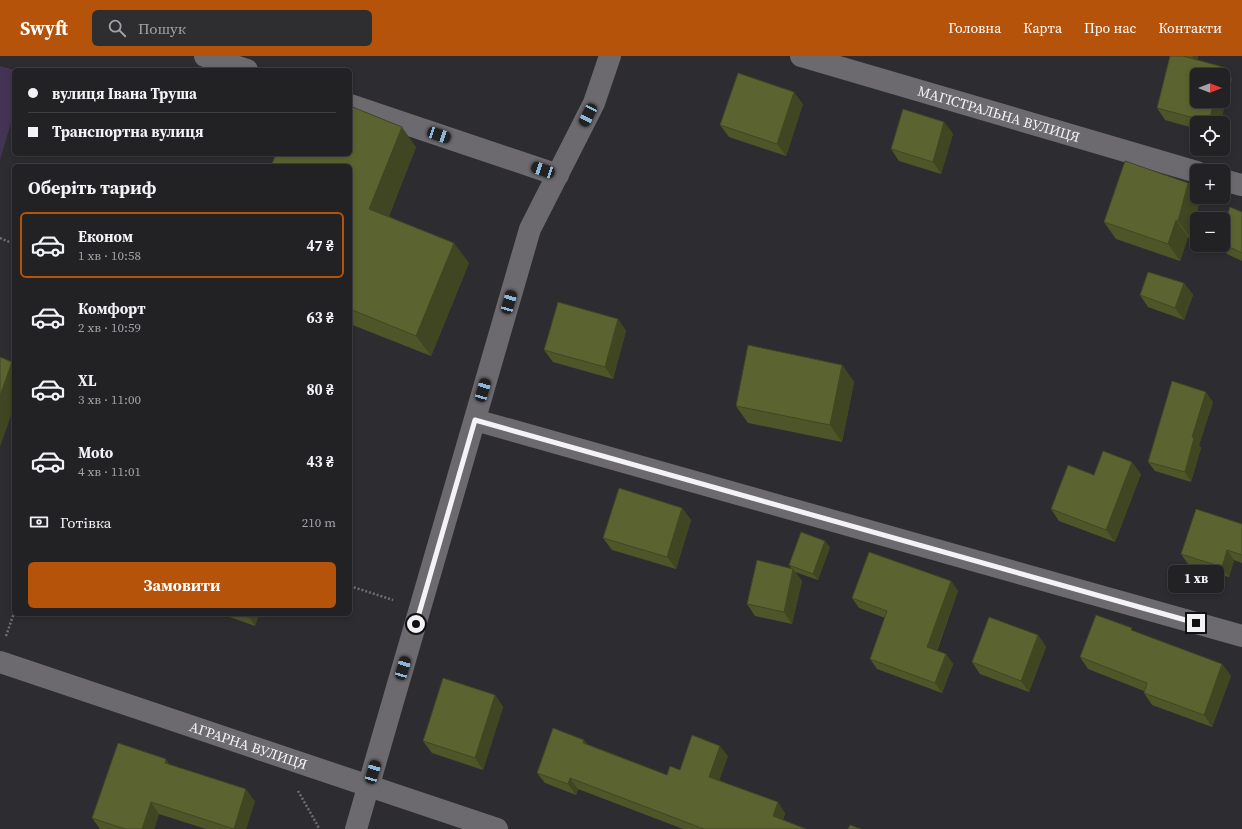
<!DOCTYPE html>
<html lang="uk">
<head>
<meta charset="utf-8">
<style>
	body { margin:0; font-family:"Source Serif 4",serif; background:#2e2e31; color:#f1f3f6; height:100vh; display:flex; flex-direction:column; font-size:15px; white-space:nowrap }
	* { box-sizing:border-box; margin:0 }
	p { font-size:13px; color:#a2a3a6 }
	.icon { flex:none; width:22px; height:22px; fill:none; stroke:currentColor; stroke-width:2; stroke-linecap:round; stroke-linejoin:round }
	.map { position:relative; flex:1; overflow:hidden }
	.details { position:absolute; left:12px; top:108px; width:340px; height:452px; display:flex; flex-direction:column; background:#222124; border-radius:6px; box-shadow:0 2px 6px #0003,0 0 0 1px #3f3e41 }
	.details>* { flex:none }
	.top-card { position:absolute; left:12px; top:12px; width:340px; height:88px; border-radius:6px; box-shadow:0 2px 6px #0003,0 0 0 1px #3f3e41; display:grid; align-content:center; height:88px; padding:0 16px; background:#222124 }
	.needle { width:26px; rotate:90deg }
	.fabs { position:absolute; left:1190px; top:12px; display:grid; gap:8px }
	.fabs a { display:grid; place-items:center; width:40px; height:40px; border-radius:6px; background:#222124; box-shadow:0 2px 6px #0003,0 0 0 1px #3f3e41; font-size:20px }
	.end { position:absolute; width:18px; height:18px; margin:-9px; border:5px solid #f3f2f4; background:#111; box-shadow:0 0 0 2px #111 }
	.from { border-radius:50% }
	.bubble { position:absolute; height:28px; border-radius:6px; background:#222124; box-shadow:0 2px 6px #0003,0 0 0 1px #3f3e41; font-size:13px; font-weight:700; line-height:28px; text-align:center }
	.car { position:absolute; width:12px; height:24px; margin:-12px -6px; border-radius:5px; box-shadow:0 0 3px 1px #0007; background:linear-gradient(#222 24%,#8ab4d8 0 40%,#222 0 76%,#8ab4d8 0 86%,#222 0) }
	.top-card b { display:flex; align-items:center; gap:14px; height:38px; font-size:15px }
	.top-card b+b { border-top:1px solid #3f3e41 }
	.top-card i { width:10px; height:10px; background:#f1f3f6 }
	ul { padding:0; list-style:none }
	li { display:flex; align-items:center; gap:12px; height:66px; margin:0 8px 6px; padding:0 8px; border:2px solid transparent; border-radius:6px }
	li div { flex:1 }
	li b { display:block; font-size:15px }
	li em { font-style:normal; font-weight:700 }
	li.on { border-color:#b45309 }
	li>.icon { width:36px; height:36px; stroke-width:1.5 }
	h2 { padding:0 16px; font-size:18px; line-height:48px }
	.pay { display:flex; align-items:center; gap:10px; height:44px; padding:0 16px; font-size:15px }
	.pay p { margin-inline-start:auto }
	.primary-button { display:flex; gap:8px; margin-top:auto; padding:8px 16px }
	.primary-button a { flex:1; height:46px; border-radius:6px; background:#b45309; color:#fff; font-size:16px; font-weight:700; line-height:46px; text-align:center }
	header { display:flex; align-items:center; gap:24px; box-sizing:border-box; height:56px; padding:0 20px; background:#b45309; color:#fff }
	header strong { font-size:19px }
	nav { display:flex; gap:22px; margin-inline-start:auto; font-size:14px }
	.search { width:280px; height:36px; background:#2e2e31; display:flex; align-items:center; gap:10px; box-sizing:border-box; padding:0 14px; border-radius:6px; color:#a2a3a6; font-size:15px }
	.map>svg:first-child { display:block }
	.green { fill:#433453 }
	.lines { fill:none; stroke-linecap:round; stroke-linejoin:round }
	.path { stroke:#706f72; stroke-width:2.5; stroke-dasharray:2 2; stroke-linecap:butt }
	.minor { stroke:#6c6a6f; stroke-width:22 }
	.wall { fill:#4e5629 }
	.shaded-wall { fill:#404622 }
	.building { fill:#5b6430; stroke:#404622 }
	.route { stroke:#f3f2f4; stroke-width:5 }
	.labels { text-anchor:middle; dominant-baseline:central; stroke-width:4; stroke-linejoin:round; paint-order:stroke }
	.street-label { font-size:14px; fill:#f3f2f4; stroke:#242226 }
</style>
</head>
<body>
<header>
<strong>Swyft</strong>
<div class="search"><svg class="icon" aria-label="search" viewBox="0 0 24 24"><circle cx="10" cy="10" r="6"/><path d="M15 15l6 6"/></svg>Пошук</div>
<nav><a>Головна</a><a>Карта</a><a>Про нас</a><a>Контакти</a></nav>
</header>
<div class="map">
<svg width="1242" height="773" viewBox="0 0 1242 773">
	<rect width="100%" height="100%" fill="#2d2c30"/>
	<path class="green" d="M 0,10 L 14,14 L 14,57 L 0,104 Z"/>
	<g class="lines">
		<g class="path">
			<path d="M 0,182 L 14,188"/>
			<path d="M 350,530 L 393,544"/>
			<path d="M 6,580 L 14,557"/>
			<path d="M 298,735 L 318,770 L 318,773"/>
		</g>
		<g class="minor">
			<path d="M 205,0 L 247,14"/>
			<path id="s1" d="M 801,0 L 1197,116"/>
			<path d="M 350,49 L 558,119"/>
			<path d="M 1223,124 L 1242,129"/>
			<path d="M 475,364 L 1242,580"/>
			<path id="s2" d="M 0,606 L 497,773"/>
			<path d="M 356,773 L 530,173 L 594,47 L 610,0"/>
		</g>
	</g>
	<g class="wall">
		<path d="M 1170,0 L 1198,0 L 1197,4 L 1223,11 L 1232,23 L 1220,67 L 1197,67 L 1197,73 L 1165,64 L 1157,52 Z"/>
		<path d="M 803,48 L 786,100 L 729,81 L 720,69 Z"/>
		<path d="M 944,66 L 953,78 L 941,118 L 899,105 L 891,93 Z"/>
		<path d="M 416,91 L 389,160 L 469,207 L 431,300 L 350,268 L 350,110 Z"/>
		<path d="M 1188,127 L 1197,140 L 1197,141 L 1198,141 L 1200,144 L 1190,182 L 1188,181 L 1180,205 L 1116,183 L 1104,166 Z"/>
		<path d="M 1242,156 L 1242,205 L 1227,198 L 1220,189 L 1223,189 L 1223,173 Z"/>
		<path d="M 1184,227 L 1193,239 L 1184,264 L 1148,251 L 1140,239 Z"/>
		<path d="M 618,263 L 626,275 L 613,323 L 553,306 L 544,294 Z"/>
		<path d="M 842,309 L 854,326 L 842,386 L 748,367 L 736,350 Z"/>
		<path d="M 1213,346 L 1199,389 L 1201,392 L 1191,426 L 1155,415 L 1148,406 Z"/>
		<path d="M 1141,418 L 1115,486 L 1059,465 L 1051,453 L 1094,419 Z"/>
		<path d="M 682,452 L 691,464 L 676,513 L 612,494 L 603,482 Z"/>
		<path d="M 1242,468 L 1242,507 L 1234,504 L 1229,521 L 1188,508 L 1181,498 Z"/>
		<path d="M 830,491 L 818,524 L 795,516 L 802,525 L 792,568 L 755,560 L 747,548 L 791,512 L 789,509 Z"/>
		<path d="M 951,525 L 958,535 L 937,595 L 946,598 L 953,608 L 942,637 L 877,613 L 870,603 L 885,562 L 859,552 L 852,542 Z"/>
		<path d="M 221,558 L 259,558 L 255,570 Z"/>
		<path d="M 1134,575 L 1222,608 L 1231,620 L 1212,671 L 1152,649 L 1144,637 L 1144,635 L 1088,613 L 1080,601 Z"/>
		<path d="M 1038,579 L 1046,591 L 1029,636 L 980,618 L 972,606 Z"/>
		<path d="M 495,639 L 503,651 L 483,714 L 432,697 L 423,685 Z"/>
		<path d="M 584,684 L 587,688 L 667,719 L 680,714 L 728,700 L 719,724 L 785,757 L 783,764 L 806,773 L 683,773 L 578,733 L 576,739 L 545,727 L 537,717 Z"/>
		<path d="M 169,708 L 255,745 L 246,773 L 206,773 L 159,758 L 154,773 L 100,773 L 92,762 Z"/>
	</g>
	<g class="shaded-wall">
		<path d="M 1192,0 L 1198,0 L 1197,7 Z"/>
		<path d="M 1223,11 L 1232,23 L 1220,67 L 1210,67 L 1209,66 L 1214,45 L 1223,45 L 1223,19 L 1221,19 Z"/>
		<path d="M 794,36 L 803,48 L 786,100 L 777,88 Z"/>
		<path d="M 944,66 L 953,78 L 941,118 L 933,106 Z"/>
		<path d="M 402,71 L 416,91 L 384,173 L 369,153 Z"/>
		<path d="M 1188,127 L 1197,140 L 1197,141 L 1198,141 L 1200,144 L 1190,182 L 1178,165 Z"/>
		<path d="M 1176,164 L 1188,181 L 1180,205 L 1168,188 Z"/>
		<path d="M 454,187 L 469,207 L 431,300 L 416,280 Z"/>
		<path d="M 1184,227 L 1193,239 L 1184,264 L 1175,252 Z"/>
		<path d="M 618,263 L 626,275 L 613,323 L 605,311 Z"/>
		<path d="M 12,306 L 14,308 L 14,351 L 0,391 L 0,340 Z"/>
		<path d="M 842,309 L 854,326 L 842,386 L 830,369 Z"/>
		<path d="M 1206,336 L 1213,346 L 1199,389 L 1201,392 L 1191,426 L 1185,416 L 1192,381 Z"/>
		<path d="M 1132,406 L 1141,418 L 1115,486 L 1106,474 Z"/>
		<path d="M 682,452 L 691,464 L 676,513 L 667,501 Z"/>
		<path d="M 825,485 L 830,491 L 818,524 L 813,518 Z"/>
		<path d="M 1227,494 L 1234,504 L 1229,521 L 1222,511 Z"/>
		<path d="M 793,513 L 802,525 L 792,568 L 784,556 Z"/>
		<path d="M 951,525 L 958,535 L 934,601 L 927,591 Z"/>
		<path d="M 251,558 L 259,558 L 255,570 L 250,562 Z"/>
		<path d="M 1038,579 L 1046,591 L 1029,636 L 1021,625 Z"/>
		<path d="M 946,598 L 953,608 L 942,637 L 935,627 Z"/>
		<path d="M 1222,608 L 1231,620 L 1212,671 L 1204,659 Z"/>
		<path d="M 495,639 L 503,651 L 483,714 L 475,702 Z"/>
		<path d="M 584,684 L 592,694 L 583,687 Z"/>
		<path d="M 720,690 L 728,700 L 717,731 L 709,721 Z"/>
		<path d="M 166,703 L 174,715 L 165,707 Z"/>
		<path d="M 570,722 L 578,733 L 576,739 L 568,728 Z"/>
		<path d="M 246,733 L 255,745 L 246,773 L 234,773 Z"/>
		<path d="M 151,746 L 159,758 L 154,773 L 142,773 Z"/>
		<path d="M 778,746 L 785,757 L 780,771 L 773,760 Z"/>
	</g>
	<g class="building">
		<path d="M 1170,0 L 1183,0 L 1223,11 L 1221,19 L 1197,19 L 1197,45 L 1214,45 L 1209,66 L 1157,52 Z"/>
		<path d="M 738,17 L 794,36 L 777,88 L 720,69 Z"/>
		<path d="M 350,50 L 402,71 L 369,153 L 454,187 L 416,280 L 350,253 L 350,110 L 271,110 L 276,98 L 350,98 Z"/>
		<path d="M 903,53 L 944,66 L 933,106 L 891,93 Z"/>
		<path d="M 1125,105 L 1188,127 L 1178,165 L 1176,164 L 1168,188 L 1104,166 Z"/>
		<path d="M 1230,151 L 1242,156 L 1242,197 L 1223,188 L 1223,173 Z"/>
		<path d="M 1148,216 L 1184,227 L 1175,252 L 1140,239 Z"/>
		<path d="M 558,246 L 618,263 L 605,311 L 544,294 Z"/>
		<path d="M 748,289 L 842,309 L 830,369 L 736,350 Z"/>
		<path d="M 0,301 L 12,306 L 0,340 Z"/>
		<path d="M 1172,325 L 1206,336 L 1192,381 L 1194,382 L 1185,416 L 1148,406 Z"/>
		<path d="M 1103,395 L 1132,406 L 1106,474 L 1051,453 L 1068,409 L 1094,419 Z"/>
		<path d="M 619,432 L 682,452 L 667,501 L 603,482 Z"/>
		<path d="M 1196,453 L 1242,468 L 1242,499 L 1227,494 L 1222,511 L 1181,498 Z"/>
		<path d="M 801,476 L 825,485 L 813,518 L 789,509 Z"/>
		<path d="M 869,496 L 951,525 L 927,591 L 946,598 L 935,627 L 870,603 L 887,555 L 852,542 Z"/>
		<path d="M 757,504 L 793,513 L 784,556 L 747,548 Z"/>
		<path d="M 237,558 L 251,558 L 250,562 Z"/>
		<path d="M 1096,559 L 1132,572 L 1131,574 L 1222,608 L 1204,659 L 1144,637 L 1147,627 L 1080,601 Z"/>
		<path d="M 989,561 L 1038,579 L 1021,625 L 972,606 Z"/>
		<path d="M 443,622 L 495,639 L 475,702 L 423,685 Z"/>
		<path d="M 553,672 L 584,684 L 583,687 L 667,719 L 670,710 L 680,714 L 692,679 L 720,690 L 709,721 L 778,746 L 773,760 L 806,773 L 704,773 L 570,722 L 568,728 L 537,717 Z"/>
		<path d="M 118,687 L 166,703 L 165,707 L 246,733 L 234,773 L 151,746 L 142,773 L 125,773 L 92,762 Z"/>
		<path d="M 850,769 L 861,773 L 848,773 Z"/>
	</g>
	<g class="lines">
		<path class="route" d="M 416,568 L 475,364 L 1196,567"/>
	</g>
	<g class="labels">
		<g class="street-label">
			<text stroke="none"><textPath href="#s1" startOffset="206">МАГІСТРАЛЬНА ВУЛИЦЯ</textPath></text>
			<text stroke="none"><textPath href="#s2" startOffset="262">АГРАРНА ВУЛИЦЯ</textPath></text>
		</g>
	</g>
</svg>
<div class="fabs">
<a><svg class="needle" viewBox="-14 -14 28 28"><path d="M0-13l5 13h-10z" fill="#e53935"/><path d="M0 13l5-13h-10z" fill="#a2a3a6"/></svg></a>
<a><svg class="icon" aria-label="locate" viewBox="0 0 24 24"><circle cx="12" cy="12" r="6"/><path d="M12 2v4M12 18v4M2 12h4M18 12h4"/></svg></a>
<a>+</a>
<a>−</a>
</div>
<i class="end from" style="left:416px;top:568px"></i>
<i class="end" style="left:1196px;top:567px"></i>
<div class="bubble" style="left:1168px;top:509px;width:56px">1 хв</div>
<i class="car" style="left:588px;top:59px;rotate:207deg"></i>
<i class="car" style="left:439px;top:79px;rotate:109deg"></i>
<i class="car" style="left:543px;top:114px;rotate:289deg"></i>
<i class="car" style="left:509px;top:246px;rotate:16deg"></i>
<i class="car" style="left:483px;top:334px;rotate:16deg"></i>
<i class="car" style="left:403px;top:612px;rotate:16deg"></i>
<i class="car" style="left:373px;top:716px;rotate:16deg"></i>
<div class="top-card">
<b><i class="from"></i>вулиця Івана Труша</b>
<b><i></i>Транспортна вулиця</b>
</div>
<section class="details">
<h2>Оберіть тариф</h2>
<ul>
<li class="on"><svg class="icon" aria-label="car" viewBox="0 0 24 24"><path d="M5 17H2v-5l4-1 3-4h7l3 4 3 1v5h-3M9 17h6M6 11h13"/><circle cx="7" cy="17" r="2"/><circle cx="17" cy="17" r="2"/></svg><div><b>Економ</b><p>1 хв · 10:58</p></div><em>47 ₴</em></li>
<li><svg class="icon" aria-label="car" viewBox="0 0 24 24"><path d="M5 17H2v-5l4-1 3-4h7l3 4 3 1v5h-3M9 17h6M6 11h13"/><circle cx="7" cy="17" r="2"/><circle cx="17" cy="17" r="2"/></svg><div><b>Комфорт</b><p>2 хв · 10:59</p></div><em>63 ₴</em></li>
<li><svg class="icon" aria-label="car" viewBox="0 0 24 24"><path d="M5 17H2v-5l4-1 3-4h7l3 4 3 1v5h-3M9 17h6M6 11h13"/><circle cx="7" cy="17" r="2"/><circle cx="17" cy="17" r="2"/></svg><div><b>XL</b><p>3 хв · 11:00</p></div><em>80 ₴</em></li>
<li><svg class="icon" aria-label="car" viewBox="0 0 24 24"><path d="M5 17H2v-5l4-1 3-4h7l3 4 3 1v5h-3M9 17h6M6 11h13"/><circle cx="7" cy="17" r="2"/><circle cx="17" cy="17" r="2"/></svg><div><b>Moto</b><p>4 хв · 11:01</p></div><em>43 ₴</em></li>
</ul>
<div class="pay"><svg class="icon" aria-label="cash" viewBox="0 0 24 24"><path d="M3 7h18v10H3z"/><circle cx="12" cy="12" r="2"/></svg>Готівка<p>210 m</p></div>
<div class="primary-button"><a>Замовити</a></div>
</section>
</div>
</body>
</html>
